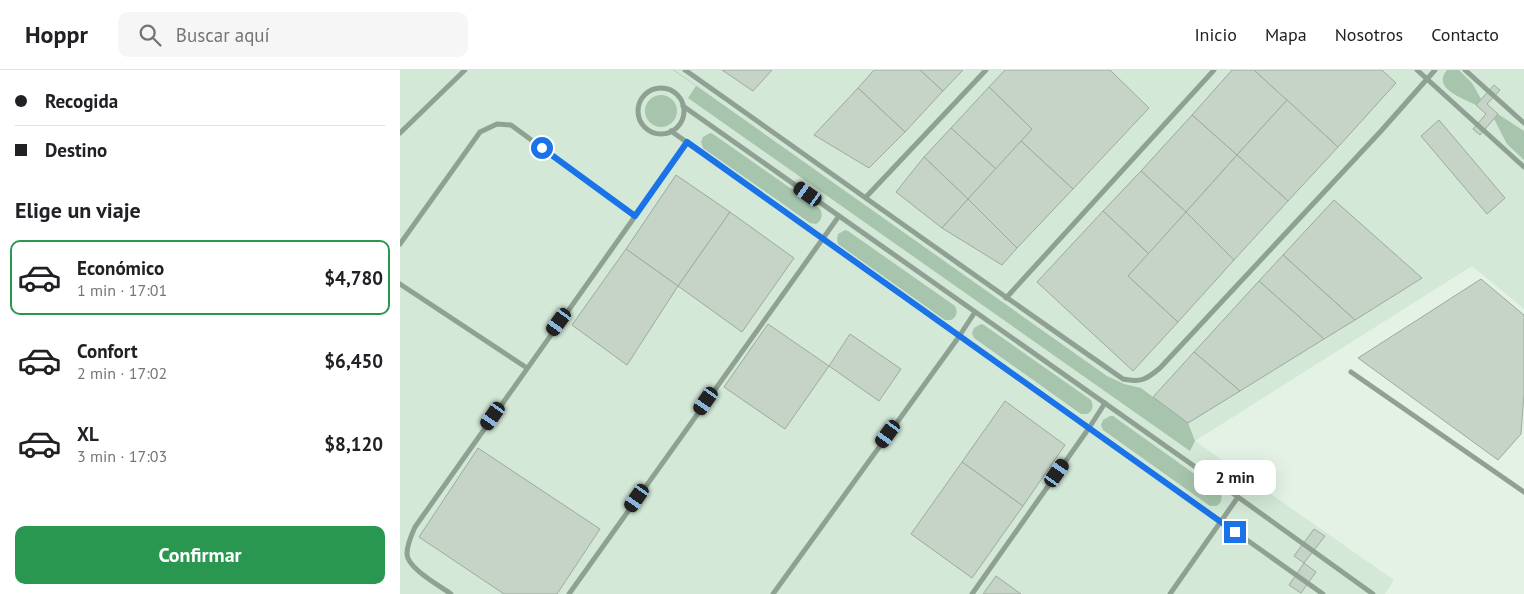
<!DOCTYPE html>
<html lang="es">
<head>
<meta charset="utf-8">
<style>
	body { margin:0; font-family:"PT Sans",sans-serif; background:#f6f6f6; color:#202124; height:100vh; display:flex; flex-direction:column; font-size:19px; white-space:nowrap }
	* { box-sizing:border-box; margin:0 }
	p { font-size:16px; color:#757577 }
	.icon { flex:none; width:28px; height:28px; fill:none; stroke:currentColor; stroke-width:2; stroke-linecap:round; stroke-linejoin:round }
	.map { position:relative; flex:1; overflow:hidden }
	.drawer { display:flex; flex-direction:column; background:#fff; width:400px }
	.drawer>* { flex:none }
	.banner { display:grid; align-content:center; height:110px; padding:0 15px; background:#fff }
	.end { position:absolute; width:22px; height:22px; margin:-11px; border:6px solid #1a73e8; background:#fff; box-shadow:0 0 0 2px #fff }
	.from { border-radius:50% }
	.bubble { position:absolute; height:35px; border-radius:10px; background:#fff; box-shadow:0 5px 20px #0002; font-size:16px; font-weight:700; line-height:35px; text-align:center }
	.car { position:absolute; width:15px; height:30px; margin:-15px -8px; border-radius:6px; box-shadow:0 0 4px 1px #0007; background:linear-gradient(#222 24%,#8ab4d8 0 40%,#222 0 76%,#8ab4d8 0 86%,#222 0) }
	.banner b { display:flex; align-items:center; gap:18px; height:48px; font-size:19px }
	.banner b+b { border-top:1px solid #e0e0e0 }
	.banner i { width:12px; height:12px; background:#202124 }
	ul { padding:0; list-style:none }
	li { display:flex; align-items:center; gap:15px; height:75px; margin:0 10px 8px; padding:0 5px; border:2px solid transparent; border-radius:10px }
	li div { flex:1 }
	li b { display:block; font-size:19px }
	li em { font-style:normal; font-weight:700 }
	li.current { border-color:#299750 }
	li>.icon { width:45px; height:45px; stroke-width:1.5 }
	h2 { padding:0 15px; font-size:22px; line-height:60px }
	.button { display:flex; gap:10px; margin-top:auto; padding:10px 15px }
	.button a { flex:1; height:58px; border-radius:10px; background:#299750; color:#fff; font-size:20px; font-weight:700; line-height:58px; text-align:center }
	header { display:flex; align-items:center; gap:30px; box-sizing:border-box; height:70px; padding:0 25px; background:#fff; border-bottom:1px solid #e0e0e0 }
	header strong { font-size:24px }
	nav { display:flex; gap:28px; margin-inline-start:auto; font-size:18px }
	.search { width:350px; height:45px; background:#f6f6f6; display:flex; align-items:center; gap:12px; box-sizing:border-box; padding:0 18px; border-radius:10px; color:#757577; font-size:19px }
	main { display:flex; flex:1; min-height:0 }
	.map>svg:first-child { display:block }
	.built { fill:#d3e8d7 }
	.green { fill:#a6c5ac }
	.building { fill:#c6d4c8; stroke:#9daa9f }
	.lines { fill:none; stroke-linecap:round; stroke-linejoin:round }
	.lane { stroke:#8fa193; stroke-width:5 }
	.route { stroke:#1a73e8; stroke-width:6 }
</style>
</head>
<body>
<header>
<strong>Hoppr</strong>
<div class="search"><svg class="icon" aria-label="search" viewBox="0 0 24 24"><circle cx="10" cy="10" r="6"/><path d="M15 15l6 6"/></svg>Buscar aquí</div>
<nav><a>Inicio</a><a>Mapa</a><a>Nosotros</a><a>Contacto</a></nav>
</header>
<main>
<section class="drawer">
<div class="banner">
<b><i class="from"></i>Recogida</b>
<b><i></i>Destino</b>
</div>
<h2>Elige un viaje</h2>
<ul>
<li class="current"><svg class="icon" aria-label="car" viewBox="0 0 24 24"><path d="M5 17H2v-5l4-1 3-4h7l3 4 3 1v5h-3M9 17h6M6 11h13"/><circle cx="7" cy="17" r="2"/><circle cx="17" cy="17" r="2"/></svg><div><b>Económico</b><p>1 min · 17:01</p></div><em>$4,780</em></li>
<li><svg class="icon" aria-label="car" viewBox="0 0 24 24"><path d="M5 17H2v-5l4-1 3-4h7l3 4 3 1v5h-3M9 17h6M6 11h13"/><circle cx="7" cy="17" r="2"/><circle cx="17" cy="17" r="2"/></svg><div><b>Confort</b><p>2 min · 17:02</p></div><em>$6,450</em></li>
<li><svg class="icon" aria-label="car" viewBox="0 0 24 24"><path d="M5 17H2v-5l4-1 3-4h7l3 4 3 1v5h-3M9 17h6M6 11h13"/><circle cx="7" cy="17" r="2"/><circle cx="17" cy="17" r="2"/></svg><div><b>XL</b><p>3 min · 17:03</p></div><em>$8,120</em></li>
</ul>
<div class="button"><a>Confirmar</a></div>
</section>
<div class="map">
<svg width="1124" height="524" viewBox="0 0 1124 524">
	<rect width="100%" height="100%" fill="#e4f2e6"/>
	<path class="built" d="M 0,0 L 1124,0 L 1124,239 L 1072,196 L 795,371 L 994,510 L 985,524 L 0,524 Z"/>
	<g class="green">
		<path d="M 273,0 L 274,0 L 707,306 L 724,314 L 741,318 L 753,327 L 788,353 L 795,371 L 790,381 L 288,28 L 296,16 Z"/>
		<path d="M 1047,0 L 1059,0 L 1072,13 L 1081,29 L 1076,35 C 1064,29 1031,18 1047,0 Z"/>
		<circle cx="261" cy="41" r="16"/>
		<path d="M 1098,44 L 1124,61 L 1124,90 L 1107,74 L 1094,49 Z"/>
		<path d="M 310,63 L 313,64 L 420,139 C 423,145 422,151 416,154 L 410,153 L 303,78 L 301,72 L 303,67 Z"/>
		<path d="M 445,160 L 448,161 L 555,236 C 558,242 557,247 551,250 L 545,250 L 438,174 L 437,169 L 438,164 Z"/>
		<path d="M 581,254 L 584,255 L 691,330 C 694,336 693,341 687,344 L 681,344 L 574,268 L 572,263 L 574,258 Z"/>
		<path d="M 710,346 L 713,346 L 820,422 C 823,428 822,433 816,436 L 810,436 L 703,360 L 701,355 L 703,350 Z"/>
	</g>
	<g class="building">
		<path d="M 322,0 L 372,0 L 353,21 Z"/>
		<path d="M 474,0 L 520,0 L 543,21 L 505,62 L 458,18 Z"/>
		<path d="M 520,0 L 563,0 L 543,21 Z"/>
		<path d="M 605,0 L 710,0 L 749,38 L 673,119 L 621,71 L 632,59 L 589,17 Z"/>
		<path d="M 832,0 L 854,0 L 887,30 L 837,85 L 792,45 Z"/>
		<path d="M 854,0 L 982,0 L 996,13 L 938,77 Z"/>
		<path d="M 1094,15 L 1100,20 L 1087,34 L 1098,44 L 1080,65 L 1073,59 L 1086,44 L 1076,35 Z"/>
		<path d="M 589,17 L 632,59 L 596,99 L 551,58 Z"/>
		<path d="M 458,18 L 505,62 L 469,98 L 414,65 Z"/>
		<path d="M 887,30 L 938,77 L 888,131 L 837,85 Z"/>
		<path d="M 792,45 L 837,85 L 786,142 L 741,101 Z"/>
		<path d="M 1039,50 L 1105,128 L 1087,144 L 1021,66 Z"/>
		<path d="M 551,58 L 596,99 L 568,129 L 524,87 Z"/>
		<path d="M 621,71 L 673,119 L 617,178 L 568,129 Z"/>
		<path d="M 837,85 L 888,131 L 834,190 L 786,142 Z"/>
		<path d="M 524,87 L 568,129 L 542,158 L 496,122 Z"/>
		<path d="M 741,101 L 786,142 L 749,184 L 703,141 Z"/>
		<path d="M 276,105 L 330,142 L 278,216 L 226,179 Z"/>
		<path d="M 568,129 L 617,178 L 602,195 L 542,158 Z"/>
		<path d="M 934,130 L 1022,208 L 955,250 L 883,185 Z"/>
		<path d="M 703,141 L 749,184 L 728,206 L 778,252 L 733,301 L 637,212 Z"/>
		<path d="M 330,142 L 394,188 L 342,262 L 278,216 Z"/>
		<path d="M 786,142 L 834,190 L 778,252 L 728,206 Z"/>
		<path d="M 226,179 L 278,216 L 227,295 L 172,255 Z"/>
		<path d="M 883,185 L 955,250 L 924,269 L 859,211 Z"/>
		<path d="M 1081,209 L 1124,245 L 1124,324 L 1121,364 L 1098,390 L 958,288 Z"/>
		<path d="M 859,211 L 924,269 L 840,321 L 794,282 Z"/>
		<path d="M 368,254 L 429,296 L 385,359 L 324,317 Z"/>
		<path d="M 450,264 L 501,299 L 479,331 L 429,296 Z"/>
		<path d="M 794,282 L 840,321 L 788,353 L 753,327 Z"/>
		<path d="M 605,331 L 665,375 L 623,436 L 562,392 Z"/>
		<path d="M 78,378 L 200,459 L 157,524 L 104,524 L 19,467 Z"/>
		<path d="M 562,392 L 623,436 L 572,508 L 511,464 Z"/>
		<path d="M 914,459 L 925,466 L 904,493 L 894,486 Z"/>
		<path d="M 904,493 L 916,502 L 901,523 L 889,515 Z"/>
		<path d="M 596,506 L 621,524 L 583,524 Z"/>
	</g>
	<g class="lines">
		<g class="lane">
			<path d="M 285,0 C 431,103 576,207 723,309 C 741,313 747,309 760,298 L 981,61 L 1035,0"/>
			<path d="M 1017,0 L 1124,97"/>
			<path d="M 1065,0 L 1124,53"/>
			<circle cx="261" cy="41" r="23"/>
			<path d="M 283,36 L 838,427 L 973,524"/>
			<path d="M 271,61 L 923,524"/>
			<path d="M 0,63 L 65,0"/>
			<path d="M 466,127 L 586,0"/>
			<path d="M 0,174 L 80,62 L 97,54 L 111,55 L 235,146"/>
			<path d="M 0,214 L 127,298"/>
			<path d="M 606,228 L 814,0"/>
			<path d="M 951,302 L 1124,422"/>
			<path d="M 51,524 C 40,516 7,498 7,484 C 7,474 11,466 15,457 L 287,73"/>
			<path d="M 169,524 L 439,146"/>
			<path d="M 373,524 L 558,268 L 575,242"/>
			<path d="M 572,524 L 689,358 L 705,333"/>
			<path d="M 770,524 L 838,427"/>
		</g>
	</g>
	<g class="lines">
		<path class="route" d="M 142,78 L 235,146 L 287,72 L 835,462"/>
	</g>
</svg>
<i class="end from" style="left:142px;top:78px"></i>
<i class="end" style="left:835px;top:462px"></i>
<div class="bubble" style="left:794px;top:390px;width:82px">2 min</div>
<i class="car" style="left:408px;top:124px;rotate:305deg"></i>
<i class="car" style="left:159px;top:252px;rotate:216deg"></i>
<i class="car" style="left:306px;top:331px;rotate:215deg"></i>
<i class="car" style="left:93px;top:346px;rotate:215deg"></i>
<i class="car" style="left:488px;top:364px;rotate:216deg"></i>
<i class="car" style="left:657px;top:403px;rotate:35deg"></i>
<i class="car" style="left:237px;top:428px;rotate:215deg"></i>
</div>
</main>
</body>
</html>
